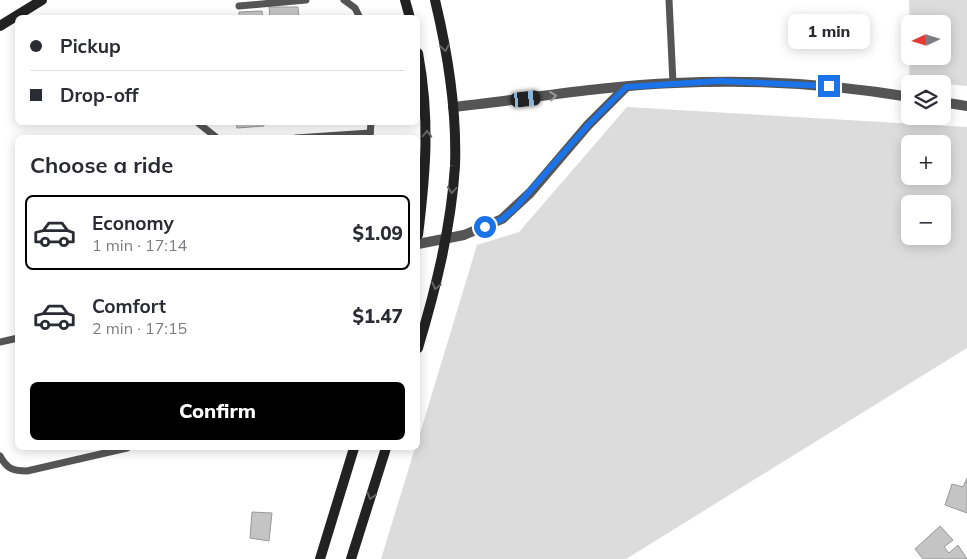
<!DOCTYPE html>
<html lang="en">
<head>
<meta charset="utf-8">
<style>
	body { margin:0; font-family:Mulish,sans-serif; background:#f2f2f3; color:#2b2b33; height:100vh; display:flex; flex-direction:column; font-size:19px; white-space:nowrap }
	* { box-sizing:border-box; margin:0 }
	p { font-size:16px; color:#7c7c81 }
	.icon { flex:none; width:28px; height:28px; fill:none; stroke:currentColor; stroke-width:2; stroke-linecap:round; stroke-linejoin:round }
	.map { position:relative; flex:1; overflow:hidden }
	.panel { position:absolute; left:15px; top:135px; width:405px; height:315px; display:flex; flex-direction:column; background:#fff; border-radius:8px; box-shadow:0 2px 12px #0003 }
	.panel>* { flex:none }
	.guide { position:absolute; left:15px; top:15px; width:405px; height:110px; border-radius:8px; box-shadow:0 2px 12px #0003; display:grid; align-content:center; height:110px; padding:0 15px; background:#fff }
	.needle { width:32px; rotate:266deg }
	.buttons { position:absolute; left:901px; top:15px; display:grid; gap:10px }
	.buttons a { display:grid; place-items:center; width:50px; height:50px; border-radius:8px; background:#fff; box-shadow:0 2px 12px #0003; font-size:25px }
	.end { position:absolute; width:22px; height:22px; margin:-11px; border:6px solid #1a73e8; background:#fff; box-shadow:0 0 0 2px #fff }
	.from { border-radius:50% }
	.bubble { position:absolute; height:35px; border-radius:8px; background:#fff; box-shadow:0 2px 12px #0003; font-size:16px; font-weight:800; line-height:35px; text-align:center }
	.car { position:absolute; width:15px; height:30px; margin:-15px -8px; border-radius:6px; box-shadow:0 0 4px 1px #0007; background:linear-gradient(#222 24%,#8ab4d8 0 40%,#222 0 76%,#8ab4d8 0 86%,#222 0) }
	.guide b { display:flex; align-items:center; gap:18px; height:48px; font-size:19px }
	.guide b+b { border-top:1px solid #e1e1e2 }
	.guide i { width:12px; height:12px; background:#2b2b33 }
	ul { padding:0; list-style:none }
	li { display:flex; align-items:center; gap:15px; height:75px; margin:0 10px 8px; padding:0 5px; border:2px solid transparent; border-radius:8px }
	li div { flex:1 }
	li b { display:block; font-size:19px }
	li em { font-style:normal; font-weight:800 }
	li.current { border-color:#000 }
	li>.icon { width:45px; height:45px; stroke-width:1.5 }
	h2 { padding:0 15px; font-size:22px; line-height:60px }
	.cta { display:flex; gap:10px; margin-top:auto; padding:10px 15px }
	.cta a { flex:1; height:58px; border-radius:8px; background:#000; color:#fff; font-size:20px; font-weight:800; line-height:58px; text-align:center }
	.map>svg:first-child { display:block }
	.green { fill:#dcdcdc; fill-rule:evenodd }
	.building { fill:#c4c4c4; stroke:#999 }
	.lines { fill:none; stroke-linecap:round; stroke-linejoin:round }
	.lane { stroke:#555; stroke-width:7 }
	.street { stroke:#555; stroke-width:10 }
	.secondary { stroke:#222; stroke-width:10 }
	.oneway { stroke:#646464 }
	.oneway2 { stroke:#999 }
	.route { stroke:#1a73e8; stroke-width:6 }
</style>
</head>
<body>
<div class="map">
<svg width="967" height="559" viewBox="0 0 967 559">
	<rect width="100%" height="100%" fill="#fff"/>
	<g class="green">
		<path d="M 909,0 L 967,0 L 967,86 L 909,81 L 910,56 L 942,56 L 942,24 L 910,24 L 910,33 Z"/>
		<path d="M 627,107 L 967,127 L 967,348 L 626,559 L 381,559 L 415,448 L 418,448 L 418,440 L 477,245 L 519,232 ZM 910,144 L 942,144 L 942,176 L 910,176 ZM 910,204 L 942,204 L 942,236 L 910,236 Z"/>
	</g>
	<g class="building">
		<path d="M 269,7 L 298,7 L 299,18 L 270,18 Z"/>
		<path d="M 262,11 L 263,18 L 239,18 L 239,12 Z"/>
		<path d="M 236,122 L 263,122 L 264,126 L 237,128 Z"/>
		<path d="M 967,478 L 967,513 L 945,505 L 952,484 L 963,487 Z"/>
		<path d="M 252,512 L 272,513 L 269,541 L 250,538 Z"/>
		<path d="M 940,526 L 953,540 L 944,547 L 949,553 L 958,545 L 967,559 L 923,559 L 915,549 Z"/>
	</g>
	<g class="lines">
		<g class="lane">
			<path d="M 344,0 L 355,8 L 360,18"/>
			<path d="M 669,0 L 673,83"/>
			<path d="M 239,6 L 306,0"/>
			<path d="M 197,122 L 217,138"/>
			<path d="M 370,137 L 371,122"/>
			<path d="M 296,138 L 370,133"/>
			<path d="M 0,342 L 18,338"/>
			<path d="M 0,456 C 7,469 13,471 27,471 L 127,448"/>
		</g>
		<g class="street">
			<path d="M 942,102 L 967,106"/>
			<path d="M 453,107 C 527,99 601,86 675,83 C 754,79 833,84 910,97"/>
			<path d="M 418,244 L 464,235 L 502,219 L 530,193 L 588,125 L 626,87"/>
		</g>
		<g class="secondary">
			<path d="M 405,0 L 410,18"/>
			<path d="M 0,26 L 42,0"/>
			<path d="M 418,53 C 430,118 426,170 418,235"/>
			<path d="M 418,348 C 436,288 451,228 455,166 C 457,110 448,54 435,0"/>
			<path d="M 320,559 L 354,448"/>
			<path d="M 351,559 L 386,448"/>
		</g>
	</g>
	<defs><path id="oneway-chevron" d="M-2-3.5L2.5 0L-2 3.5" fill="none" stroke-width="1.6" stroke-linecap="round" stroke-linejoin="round" transform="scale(1.25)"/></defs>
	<g class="oneway">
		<use href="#oneway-chevron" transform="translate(445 48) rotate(80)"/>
		<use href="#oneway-chevron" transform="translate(427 134) rotate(-88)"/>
		<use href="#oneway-chevron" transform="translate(452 190) rotate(95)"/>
		<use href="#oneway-chevron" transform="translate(436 286) rotate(103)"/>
		<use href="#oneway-chevron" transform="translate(371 496) rotate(107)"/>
	</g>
	<use class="oneway2" href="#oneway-chevron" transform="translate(553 96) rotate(-6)"/>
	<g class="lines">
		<path class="route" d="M 485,227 L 502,219 L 515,208 L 588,125 L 626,87 L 720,81 L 829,86"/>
	</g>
</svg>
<div class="buttons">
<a><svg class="needle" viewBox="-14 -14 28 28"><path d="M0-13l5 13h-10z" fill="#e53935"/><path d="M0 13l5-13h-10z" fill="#7c7c81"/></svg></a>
<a><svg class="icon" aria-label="layers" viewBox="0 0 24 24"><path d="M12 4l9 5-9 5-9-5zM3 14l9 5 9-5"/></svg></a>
<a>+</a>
<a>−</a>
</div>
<i class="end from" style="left:485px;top:227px"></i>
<i class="end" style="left:829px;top:86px"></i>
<div class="bubble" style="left:788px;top:14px;width:82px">1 min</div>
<i class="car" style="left:526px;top:99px;rotate:84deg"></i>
<div class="guide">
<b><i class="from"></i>Pickup</b>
<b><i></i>Drop-off</b>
</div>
<section class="panel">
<h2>Choose a ride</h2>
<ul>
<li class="current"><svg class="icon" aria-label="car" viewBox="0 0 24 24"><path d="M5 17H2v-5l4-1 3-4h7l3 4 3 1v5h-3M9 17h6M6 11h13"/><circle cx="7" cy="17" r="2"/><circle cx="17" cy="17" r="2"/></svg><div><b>Economy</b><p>1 min · 17:14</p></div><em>$1.09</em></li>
<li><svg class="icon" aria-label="car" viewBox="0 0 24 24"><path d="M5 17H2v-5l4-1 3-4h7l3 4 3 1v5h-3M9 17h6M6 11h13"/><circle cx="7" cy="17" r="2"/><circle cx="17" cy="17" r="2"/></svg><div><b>Comfort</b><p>2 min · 17:15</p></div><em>$1.47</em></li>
</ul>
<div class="cta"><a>Confirm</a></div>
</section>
</div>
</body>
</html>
